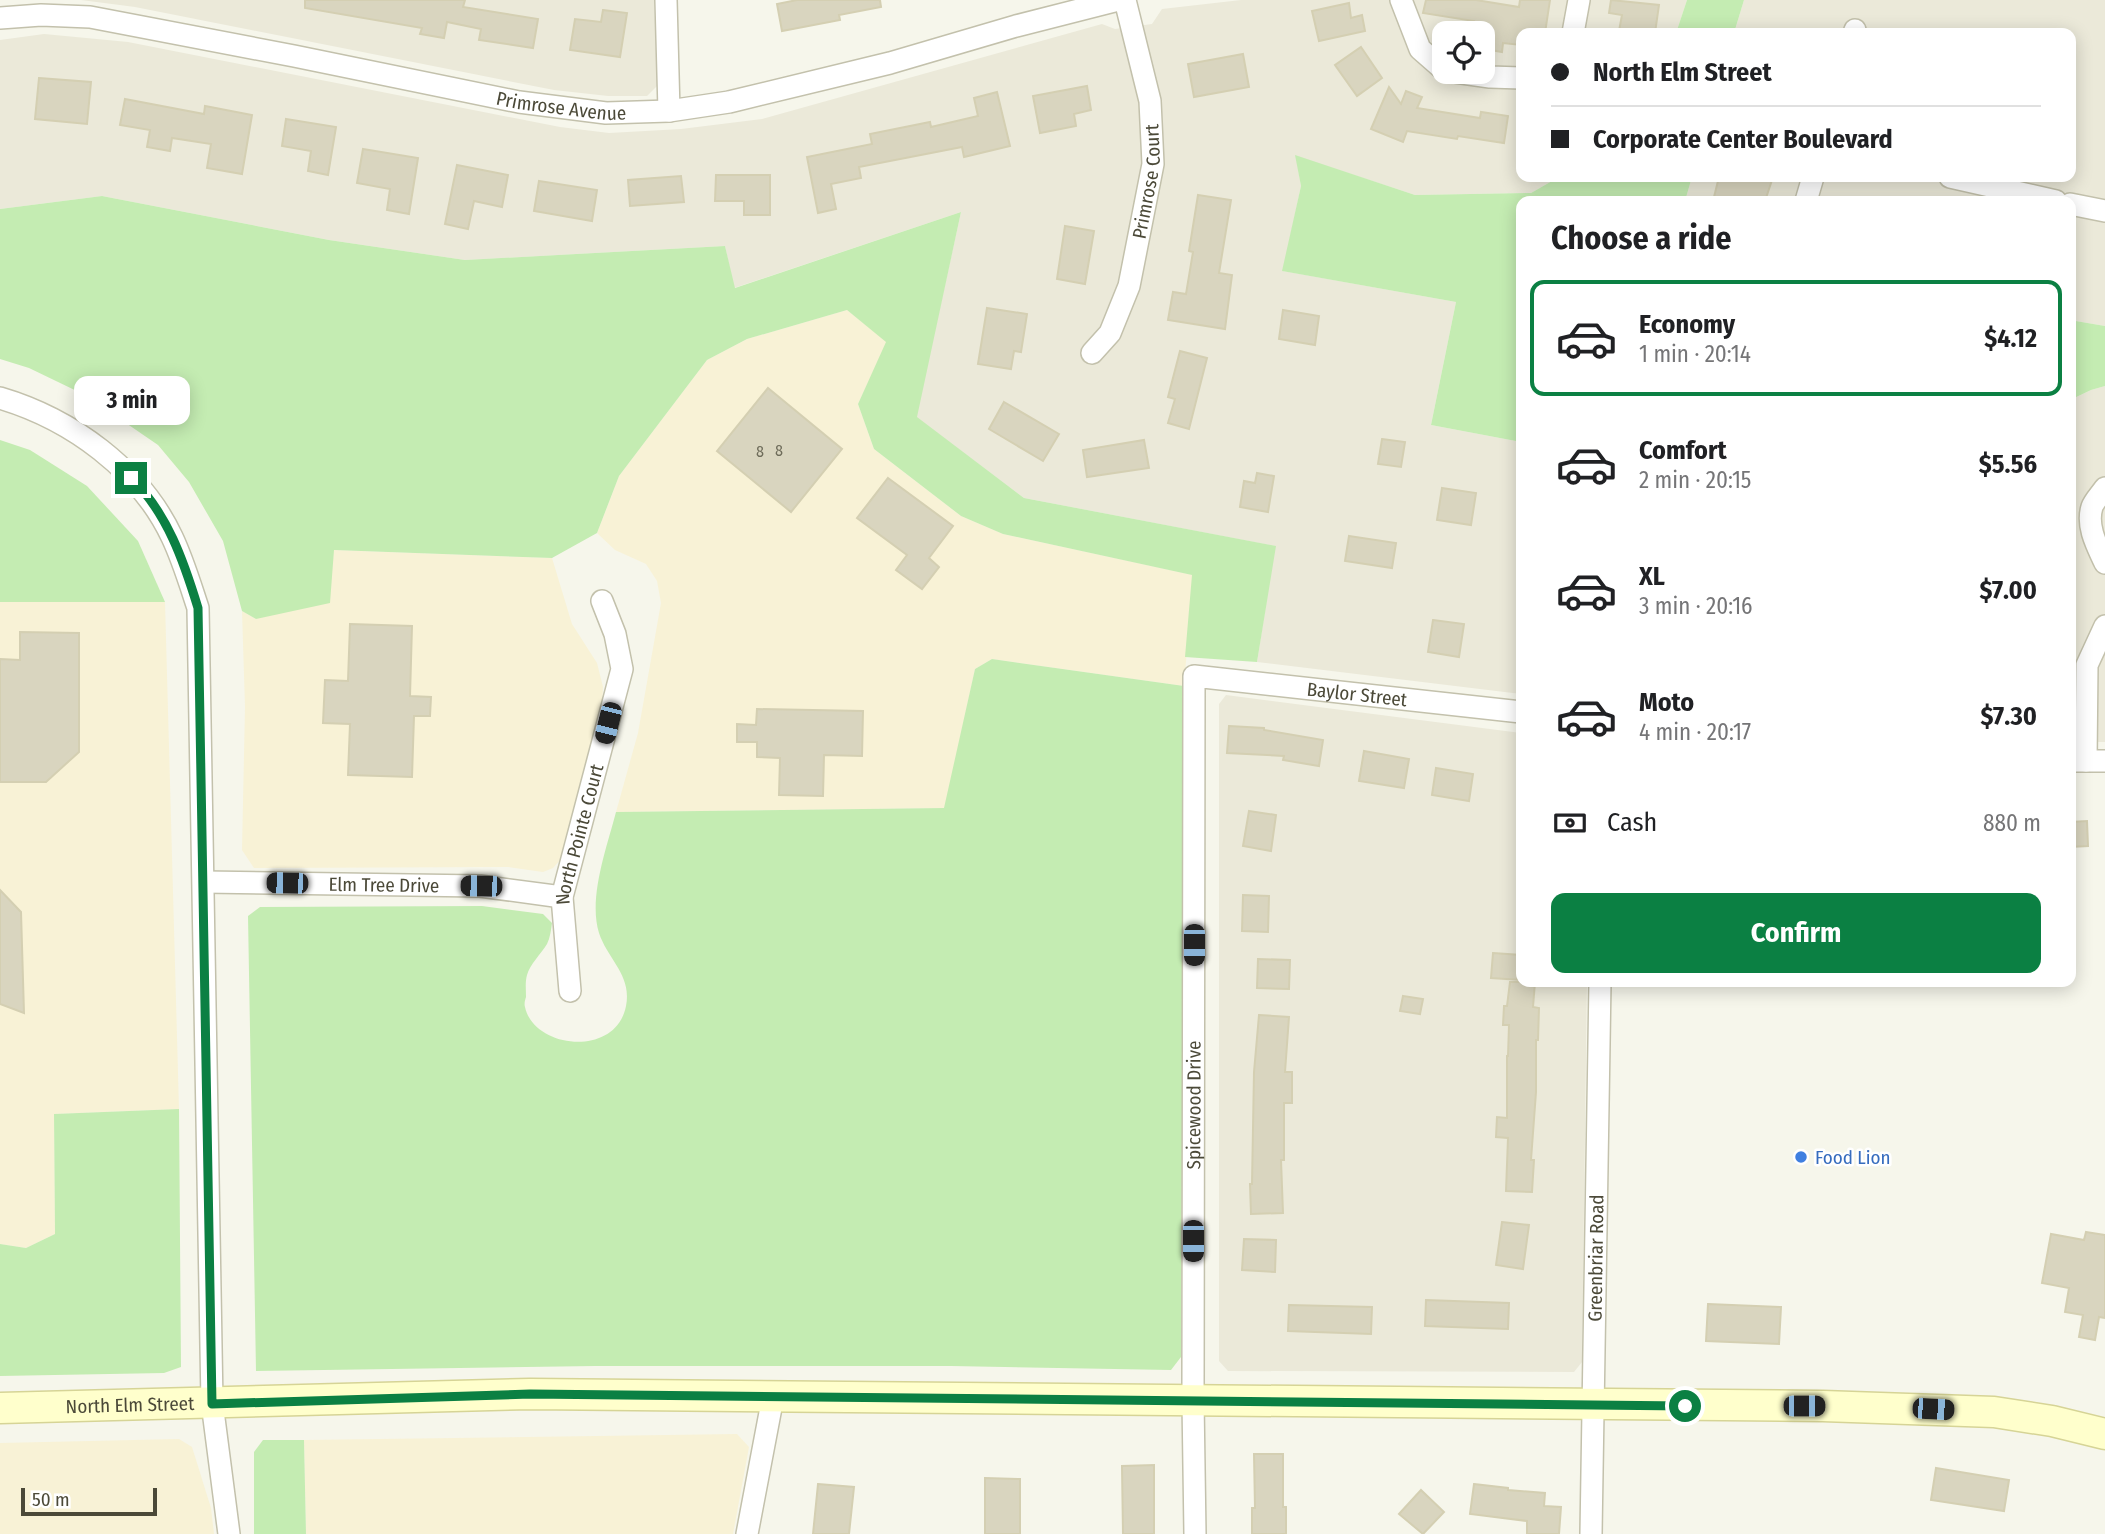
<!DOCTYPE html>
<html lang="en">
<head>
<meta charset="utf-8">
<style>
	body { margin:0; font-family:"Fira Sans Condensed",sans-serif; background:#f2f2f2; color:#202124; height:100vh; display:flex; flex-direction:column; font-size:26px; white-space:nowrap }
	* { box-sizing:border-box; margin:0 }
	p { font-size:23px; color:#757577 }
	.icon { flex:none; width:38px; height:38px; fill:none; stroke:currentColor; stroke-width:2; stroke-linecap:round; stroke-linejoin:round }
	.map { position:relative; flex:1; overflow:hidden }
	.sheet { position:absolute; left:1516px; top:196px; width:560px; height:791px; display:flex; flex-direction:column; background:#fff; border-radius:14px; box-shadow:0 4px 18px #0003 }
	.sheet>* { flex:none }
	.top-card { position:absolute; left:1516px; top:28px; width:560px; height:154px; border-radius:14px; box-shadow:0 4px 18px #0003; display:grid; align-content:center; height:154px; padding:0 35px; background:#fff }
	.tools { position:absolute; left:1432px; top:21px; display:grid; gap:14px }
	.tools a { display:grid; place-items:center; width:63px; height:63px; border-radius:14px; background:#fff; box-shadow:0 4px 18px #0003; font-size:35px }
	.scale { position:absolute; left:21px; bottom:18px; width:136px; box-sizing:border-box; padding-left:7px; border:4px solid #4b4938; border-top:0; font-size:19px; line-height:24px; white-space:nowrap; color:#4b4938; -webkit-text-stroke:5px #fff; paint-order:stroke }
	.end { position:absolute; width:32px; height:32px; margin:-16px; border:9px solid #0b8043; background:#fff; box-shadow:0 0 0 4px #fff }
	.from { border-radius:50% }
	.bubble { position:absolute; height:49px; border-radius:14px; background:#fff; box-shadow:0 4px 18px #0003; font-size:23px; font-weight:700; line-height:49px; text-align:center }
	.car { position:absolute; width:21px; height:42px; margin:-21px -10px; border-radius:9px; box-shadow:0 0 5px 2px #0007; background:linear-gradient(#222 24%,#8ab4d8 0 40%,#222 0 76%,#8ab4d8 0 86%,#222 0) }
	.top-card b { display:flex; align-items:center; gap:24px; height:66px; font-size:26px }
	.top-card b+b { border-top:2px solid #e0e0e0 }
	.top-card i { width:18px; height:18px; background:#202124 }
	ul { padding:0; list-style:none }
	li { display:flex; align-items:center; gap:21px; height:116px; margin:0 14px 10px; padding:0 21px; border:4px solid transparent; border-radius:14px }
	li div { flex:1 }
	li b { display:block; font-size:26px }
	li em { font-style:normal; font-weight:700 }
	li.active { border-color:#0b8043 }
	li>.icon { width:63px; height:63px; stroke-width:1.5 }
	h2 { padding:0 35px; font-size:32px; line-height:84px }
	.pay { display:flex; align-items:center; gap:18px; height:77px; padding:0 35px; font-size:26px }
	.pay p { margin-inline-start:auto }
	.button { display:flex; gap:14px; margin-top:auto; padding:14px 35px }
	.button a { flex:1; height:80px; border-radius:14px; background:#0b8043; color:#fff; font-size:28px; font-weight:700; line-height:80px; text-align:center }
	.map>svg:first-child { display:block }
	.residential { fill:#ebe9d9; fill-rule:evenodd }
	.commercial { fill:#f8f2d6 }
	.green { fill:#c4ecb2 }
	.building { fill:#d9d5bf; stroke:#d4cfb2; stroke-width:2 }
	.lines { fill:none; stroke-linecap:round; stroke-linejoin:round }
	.street-casing { stroke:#c3c1ac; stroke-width:24 }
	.secondary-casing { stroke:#d6d496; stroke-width:33 }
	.street { stroke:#fff; stroke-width:21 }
	.secondary { stroke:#ffc; stroke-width:30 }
	.route { stroke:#0b8043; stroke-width:9 }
	.shop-dot { fill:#3f7fe0; stroke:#fff; stroke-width:2.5 }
	.labels { text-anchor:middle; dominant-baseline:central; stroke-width:5; stroke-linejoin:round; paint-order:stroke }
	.number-label { font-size:16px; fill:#6e6c5a }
	.street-label { font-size:19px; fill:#4b4938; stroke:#fff }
	.shop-label { font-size:19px; fill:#366cbe; stroke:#fff; text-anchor:start }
</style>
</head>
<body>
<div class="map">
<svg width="2105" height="1534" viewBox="0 0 2105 1534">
	<rect width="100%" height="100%" fill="#f6f6eb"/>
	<g class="residential">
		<path d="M 81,0 L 654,0 L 658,85 L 647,96 L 608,96 L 554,90 L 135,7 Z"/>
		<path d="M 1241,0 L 1687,0 L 1676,33 L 1521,33 L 1521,177 L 1559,177 L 1531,193 L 1415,195 L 1296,156 L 1301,186 L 1283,271 L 1456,302 L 1431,425 L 1521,442 L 1521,694 L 1257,662 L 1275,546 L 1024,498 L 916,417 L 961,212 L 734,288 L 725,246 L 465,260 L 329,240 L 102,196 L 0,209 L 0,40 L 44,34 L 128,42 L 560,127 L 609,133 L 681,129 L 762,119 L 1102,24 L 1115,29 L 1152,24 L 1162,9 ZM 1444,33 L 1482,33 L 1482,72 L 1444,72 Z"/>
		<path d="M 1744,0 L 2105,0 L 2105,326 L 2070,320 L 2070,201 L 1685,201 L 1692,177 L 2070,177 L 2070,33 L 1734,33 Z"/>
		<path d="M 2105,386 L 2105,742 L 2070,742 L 2070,400 L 2091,390 Z"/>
		<path d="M 1226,695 L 1521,733 L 1521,982 L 1587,982 L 1582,1362 L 1574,1372 L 1228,1371 L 1219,1361 L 1219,704 Z"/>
	</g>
	<g class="commercial">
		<path d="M 847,310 L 887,342 L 858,404 L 874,449 L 961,516 L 1003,534 L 1193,575 L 1184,686 L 992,659 L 975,669 L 945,808 L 616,812 L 638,733 L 661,603 L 657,581 L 646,564 L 615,550 L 597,533 L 619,476 L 707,360 L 747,339 Z"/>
		<path d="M 333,550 L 552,558 L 572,624 L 597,663 L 603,687 L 601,725 L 562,858 L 553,868 L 543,872 L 508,867 L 254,868 L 242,850 L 245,707 L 242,611 L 256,619 Z"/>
		<path d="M 0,602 L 165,602 L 179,1109 L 54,1114 L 55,1234 L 26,1248 L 0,1244 Z"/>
		<path d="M 737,1434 L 749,1447 L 733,1534 L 306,1534 L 304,1440 Z"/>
		<path d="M 179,1439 L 192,1447 L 211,1508 L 214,1534 L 0,1534 L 0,1443 Z"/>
	</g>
	<g class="green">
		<path d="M 1687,0 L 1744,0 L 1734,33 L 1676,33 Z"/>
		<path d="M 1295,155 L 1415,195 L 1531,193 L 1559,177 L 1692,177 L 1685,201 L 1521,201 L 1521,442 L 1431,425 L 1456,302 L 1282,271 L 1301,186 Z"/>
		<path d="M 102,196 L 329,240 L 465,260 L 725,246 L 735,288 L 961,212 L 917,417 L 1024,498 L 1276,546 L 1257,662 L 1185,657 L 1192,575 L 1003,534 L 961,516 L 874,449 L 858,404 L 886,342 L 847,310 L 747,339 L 707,360 L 619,476 L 597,533 L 552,558 L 334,550 L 330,603 L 256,619 L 242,611 L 223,541 L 189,482 L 158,445 L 85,395 L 29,368 L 0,359 L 0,209 Z"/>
		<path d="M 2070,320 L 2105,326 L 2105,386 L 2091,390 L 2070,400 Z"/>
		<path d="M 0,440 L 30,450 L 87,486 L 138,541 L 165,602 L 0,602 Z"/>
		<path d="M 992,659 L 1184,686 L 1181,1357 L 1171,1370 L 951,1366 L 595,1366 L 256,1371 L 248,916 L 260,907 L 482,906 L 543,914 L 552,923 C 551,930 550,938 547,944 C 541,954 530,964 527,975 C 525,982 526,990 526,997 C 525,1000 524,1004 525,1007 C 534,1049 616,1058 626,1006 C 632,975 608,960 599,933 C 588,898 607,847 616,812 L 944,808 L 975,669 Z"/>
		<path d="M 179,1109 L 181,1367 L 164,1373 L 0,1376 L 0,1244 L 26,1248 L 55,1234 L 54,1114 Z"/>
		<path d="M 263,1440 L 304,1440 L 306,1534 L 254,1534 L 254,1452 Z"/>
	</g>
	<g class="building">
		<path d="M 305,0 L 465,0 L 463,7 L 538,19 L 533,48 L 479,40 L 481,29 L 447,22 L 444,38 L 420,34 L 422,28 L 305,8 Z"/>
		<path d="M 797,0 L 880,0 L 881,7 L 839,15 L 840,20 L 782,31 L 777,4 Z"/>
		<path d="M 1426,0 L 1476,0 L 1519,7 L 1520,0 L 1550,0 L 1545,33 L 1521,33 L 1521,45 L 1503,43 L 1502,52 L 1484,49 L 1485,42 L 1482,41 L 1482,33 L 1472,33 L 1474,21 L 1423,13 Z"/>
		<path d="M 1611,0 L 1659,5 L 1655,33 L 1619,31 L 1622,15 L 1609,13 Z"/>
		<path d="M 1349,3 L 1351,18 L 1362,15 L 1365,31 L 1319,41 L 1312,11 Z"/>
		<path d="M 603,10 L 627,13 L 620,57 L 570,50 L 575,19 L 601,22 Z"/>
		<path d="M 1361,47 L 1382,78 L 1357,96 L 1335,65 Z"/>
		<path d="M 1243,54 L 1249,87 L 1194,97 L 1188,64 Z"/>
		<path d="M 39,78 L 91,82 L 87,124 L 35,119 Z"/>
		<path d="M 1087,86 L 1091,110 L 1074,114 L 1076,126 L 1040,133 L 1033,96 Z"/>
		<path d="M 1389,87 L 1401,104 L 1406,91 L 1422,97 L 1417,108 L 1480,118 L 1481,112 L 1508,116 L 1504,143 L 1458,136 L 1457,139 L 1407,131 L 1403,142 L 1371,129 Z"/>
		<path d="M 997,92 L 1010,146 L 964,157 L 962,147 L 859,167 L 861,178 L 831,184 L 836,209 L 818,213 L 807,157 L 872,144 L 870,134 L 930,122 L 931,127 L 978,116 L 974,98 Z"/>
		<path d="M 125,99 L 204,114 L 205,106 L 252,115 L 242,174 L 207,168 L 211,144 L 172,138 L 170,151 L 147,147 L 150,130 L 120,125 Z"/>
		<path d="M 286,119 L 336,127 L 328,175 L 308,171 L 311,151 L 282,146 Z"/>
		<path d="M 363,149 L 418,158 L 409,214 L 387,210 L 390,189 L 357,183 Z"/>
		<path d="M 457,165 L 508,175 L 502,207 L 474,201 L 468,229 L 445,224 Z"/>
		<path d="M 716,175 L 770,175 L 770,215 L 744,215 L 744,201 L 715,201 Z"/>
		<path d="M 681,176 L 684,202 L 630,206 L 628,180 Z"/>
		<path d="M 1719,177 L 1773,177 L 1765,201 L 1713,201 Z"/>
		<path d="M 539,181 L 597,190 L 592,221 L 534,211 Z"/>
		<path d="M 1198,195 L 1231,200 L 1219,273 L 1232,275 L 1225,329 L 1168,320 L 1173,292 L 1186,294 L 1193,252 L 1189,251 Z"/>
		<path d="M 1065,226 L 1094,231 L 1085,284 L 1057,279 Z"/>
		<path d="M 987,308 L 1027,314 L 1021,352 L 1014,351 L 1011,369 L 978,364 Z"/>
		<path d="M 1283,310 L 1319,316 L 1315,345 L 1279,339 Z"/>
		<path d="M 1180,351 L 1207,358 L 1189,429 L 1168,423 L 1175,399 L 1168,397 Z"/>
		<path d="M 768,388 L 842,449 L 791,512 L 717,451 Z"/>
		<path d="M 1004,402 L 1059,434 L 1043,461 L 989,429 Z"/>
		<path d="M 1382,439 L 1405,442 L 1401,467 L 1378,464 Z"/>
		<path d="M 1144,440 L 1149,468 L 1087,477 L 1083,450 Z"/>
		<path d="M 1257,473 L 1274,476 L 1268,512 L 1240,507 L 1244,481 L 1255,483 Z"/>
		<path d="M 888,478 L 953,526 L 929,558 L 939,567 L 922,589 L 896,570 L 907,555 L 857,518 Z"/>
		<path d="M 1442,488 L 1476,493 L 1471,525 L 1437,520 Z"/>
		<path d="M 1349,536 L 1396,543 L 1392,568 L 1345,561 Z"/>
		<path d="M 1433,620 L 1464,624 L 1459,657 L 1428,652 Z"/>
		<path d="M 350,624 L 412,626 L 410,696 L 431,697 L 430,716 L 414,716 L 412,777 L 348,775 L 350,724 L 323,723 L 325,680 L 348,681 Z"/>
		<path d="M 20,632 L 79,633 L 79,752 L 46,782 L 0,782 L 0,659 L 20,660 Z"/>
		<path d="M 757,709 L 863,711 L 862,756 L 824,755 L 823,796 L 779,795 L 780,758 L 757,757 L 757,742 L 737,742 L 737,724 L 756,725 Z"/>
		<path d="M 1229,726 L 1264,728 L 1264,730 L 1323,740 L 1319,766 L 1283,760 L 1284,756 L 1227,753 Z"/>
		<path d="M 1364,751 L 1409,759 L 1404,788 L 1359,781 Z"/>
		<path d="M 1436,768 L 1473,774 L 1469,801 L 1432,795 Z"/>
		<path d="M 1249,811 L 1276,815 L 1271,851 L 1243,846 Z"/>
		<path d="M 2087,821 L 2088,846 L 2070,847 L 2070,822 Z"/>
		<path d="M 0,890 L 21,912 L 24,1013 L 0,1004 Z"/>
		<path d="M 1243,895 L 1269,896 L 1268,932 L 1242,931 Z"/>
		<path d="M 1493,953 L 1521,955 L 1521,980 L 1491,978 Z"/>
		<path d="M 1258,959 L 1290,960 L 1289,989 L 1257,988 Z"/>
		<path d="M 1510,982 L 1535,982 L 1533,1007 L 1539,1008 L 1538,1040 L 1536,1040 L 1536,1092 L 1531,1160 L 1534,1160 L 1532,1192 L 1506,1191 L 1508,1138 L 1496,1137 L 1497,1117 L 1507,1118 L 1507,1056 L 1508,1056 L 1509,1025 L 1503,1025 L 1504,1006 L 1507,1006 Z"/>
		<path d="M 1403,996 L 1423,999 L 1420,1014 L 1400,1011 Z"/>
		<path d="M 1259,1015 L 1289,1017 L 1285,1072 L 1292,1072 L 1292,1103 L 1284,1103 L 1284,1160 L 1281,1160 L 1283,1213 L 1251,1214 L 1250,1184 L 1252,1184 L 1254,1072 Z"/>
		<path d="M 1502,1222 L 1529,1225 L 1523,1269 L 1496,1265 Z"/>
		<path d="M 2086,1232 L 2105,1235 L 2105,1318 L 2099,1317 L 2095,1340 L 2079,1337 L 2083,1315 L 2065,1312 L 2069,1288 L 2042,1283 L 2051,1234 L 2084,1240 Z"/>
		<path d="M 1244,1239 L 1276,1240 L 1275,1272 L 1242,1270 Z"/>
		<path d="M 1426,1300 L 1509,1303 L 1508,1329 L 1425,1326 Z"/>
		<path d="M 1708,1304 L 1781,1307 L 1779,1344 L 1706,1341 Z"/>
		<path d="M 1289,1305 L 1372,1307 L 1371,1334 L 1288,1331 Z"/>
		<path d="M 1254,1454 L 1283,1454 L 1283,1507 L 1286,1507 L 1286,1534 L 1252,1534 L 1252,1508 L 1255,1508 Z"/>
		<path d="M 1154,1465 L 1154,1534 L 1123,1534 L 1122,1466 Z"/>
		<path d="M 1936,1468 L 2009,1480 L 2004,1511 L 1931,1500 Z"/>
		<path d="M 985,1478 L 1020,1479 L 1020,1534 L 985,1534 Z"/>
		<path d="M 818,1484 L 854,1487 L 849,1534 L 813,1534 Z"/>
		<path d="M 1474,1484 L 1508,1488 L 1508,1490 L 1545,1493 L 1544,1506 L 1561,1507 L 1559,1534 L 1527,1534 L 1527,1521 L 1470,1514 Z"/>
		<path d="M 1421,1490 L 1444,1512 L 1423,1534 L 1399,1514 Z"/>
	</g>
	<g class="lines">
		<g class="street-casing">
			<g id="street">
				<path d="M 666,0 L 669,111"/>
				<path d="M 1401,0 L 1420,49 L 1444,70"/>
				<path id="s1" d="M 0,18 L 41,15 L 90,17 L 294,56 L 519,102 L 606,113 L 669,111 L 729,102 L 890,63 L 1016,26 L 1118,0"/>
				<path d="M 1573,33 L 1579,0"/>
				<path d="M 1854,33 L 1855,30"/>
				<path d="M 1455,72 L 1490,77 L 1521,78"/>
				<path d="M 1950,177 L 2056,201"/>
				<path d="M 1806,201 L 1813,177"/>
				<path d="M 2070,204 L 2105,211"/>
				<path id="s2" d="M 1092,353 L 1110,333 L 1129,286 L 1153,164 L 1150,101 L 1125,0"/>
				<path d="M 0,398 C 71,419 140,469 172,537 C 183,560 190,584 198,608 L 212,1403 L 229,1534"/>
				<path d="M 2105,488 C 2101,494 2094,501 2092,507 C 2086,526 2097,546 2105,563"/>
				<path d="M 2070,761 L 2105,761"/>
				<path d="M 2086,761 L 2087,665 L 2105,626"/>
				<path id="s3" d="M 204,882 L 480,886 L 562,897"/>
				<path id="s4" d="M 570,991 L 562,897 L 622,669 L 615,634 L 602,601"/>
				<path d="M 747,1534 L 773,1397"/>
				<path id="s5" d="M 1195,1534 L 1193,1401 L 1194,676 L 1521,712"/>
				<path id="s6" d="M 1591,1534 L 1600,982"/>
			</g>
		</g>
		<g class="secondary-casing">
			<g id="secondary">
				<path id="s7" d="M 0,1408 L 530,1394 L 1823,1406 L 1994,1412 L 2052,1421 L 2105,1434"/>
			</g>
		</g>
		<use href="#street" class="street"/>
		<use href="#secondary" class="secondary"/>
	</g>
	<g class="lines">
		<path class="route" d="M 131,478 C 167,512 184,562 198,608 L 212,1404 L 530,1394 L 1685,1406"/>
	</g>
	<circle class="shop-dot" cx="1801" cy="1157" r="7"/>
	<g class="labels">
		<g class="number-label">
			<text x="779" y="450">8</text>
			<text x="760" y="451">8</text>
		</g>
		<g class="street-label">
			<text stroke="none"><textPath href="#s1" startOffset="570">Primrose Avenue</textPath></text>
			<text stroke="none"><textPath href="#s2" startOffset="184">Primrose Court</textPath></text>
			<text stroke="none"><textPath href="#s5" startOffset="1022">Baylor Street</textPath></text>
			<text stroke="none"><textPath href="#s4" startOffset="159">North Pointe Court</textPath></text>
			<text stroke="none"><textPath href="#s3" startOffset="180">Elm Tree Drive</textPath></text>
			<text stroke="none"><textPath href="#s5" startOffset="429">Spicewood Drive</textPath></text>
			<text stroke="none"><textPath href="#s6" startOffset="276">Greenbriar Road</textPath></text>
			<text stroke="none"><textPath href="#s7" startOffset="130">North Elm Street</textPath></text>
		</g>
		<g class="shop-label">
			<text x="1815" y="1157">Food Lion</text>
		</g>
	</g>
</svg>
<div class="tools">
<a><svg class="icon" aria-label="locate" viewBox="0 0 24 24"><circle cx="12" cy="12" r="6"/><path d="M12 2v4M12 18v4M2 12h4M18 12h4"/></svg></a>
</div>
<div class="scale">50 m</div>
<i class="end from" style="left:1685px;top:1406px"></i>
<i class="end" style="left:131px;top:478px"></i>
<div class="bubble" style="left:74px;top:376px;width:116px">3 min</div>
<i class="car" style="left:608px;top:723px;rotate:194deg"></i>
<i class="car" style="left:287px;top:883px;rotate:271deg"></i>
<i class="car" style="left:481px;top:886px;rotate:271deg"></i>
<i class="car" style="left:1194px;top:945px;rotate:180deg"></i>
<i class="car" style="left:1193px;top:1241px;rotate:180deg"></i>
<i class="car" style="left:1804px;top:1406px;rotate:90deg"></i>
<i class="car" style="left:1933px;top:1409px;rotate:93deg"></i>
<div class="top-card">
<b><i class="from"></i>North Elm Street</b>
<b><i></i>Corporate Center Boulevard</b>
</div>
<section class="sheet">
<h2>Choose a ride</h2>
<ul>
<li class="active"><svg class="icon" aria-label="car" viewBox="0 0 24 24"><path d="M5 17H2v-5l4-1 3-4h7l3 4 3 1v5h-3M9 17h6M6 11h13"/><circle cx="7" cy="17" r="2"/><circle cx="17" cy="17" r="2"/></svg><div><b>Economy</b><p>1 min · 20:14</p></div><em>$4.12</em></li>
<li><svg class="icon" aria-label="car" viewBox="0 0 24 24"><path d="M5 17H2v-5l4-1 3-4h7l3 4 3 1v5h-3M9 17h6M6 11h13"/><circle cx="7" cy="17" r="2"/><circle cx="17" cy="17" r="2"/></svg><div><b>Comfort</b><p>2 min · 20:15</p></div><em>$5.56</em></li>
<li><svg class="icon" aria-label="car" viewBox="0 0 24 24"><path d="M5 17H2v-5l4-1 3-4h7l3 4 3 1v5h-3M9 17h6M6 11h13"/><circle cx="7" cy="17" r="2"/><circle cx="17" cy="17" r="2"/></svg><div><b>XL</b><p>3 min · 20:16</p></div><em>$7.00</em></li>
<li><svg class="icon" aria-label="car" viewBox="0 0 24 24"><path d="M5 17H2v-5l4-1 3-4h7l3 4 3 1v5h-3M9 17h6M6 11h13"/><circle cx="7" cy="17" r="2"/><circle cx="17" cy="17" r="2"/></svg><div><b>Moto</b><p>4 min · 20:17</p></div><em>$7.30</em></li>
</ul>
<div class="pay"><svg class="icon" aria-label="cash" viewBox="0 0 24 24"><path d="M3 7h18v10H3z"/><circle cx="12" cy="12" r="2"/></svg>Cash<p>880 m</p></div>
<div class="button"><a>Confirm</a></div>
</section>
</div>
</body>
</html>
